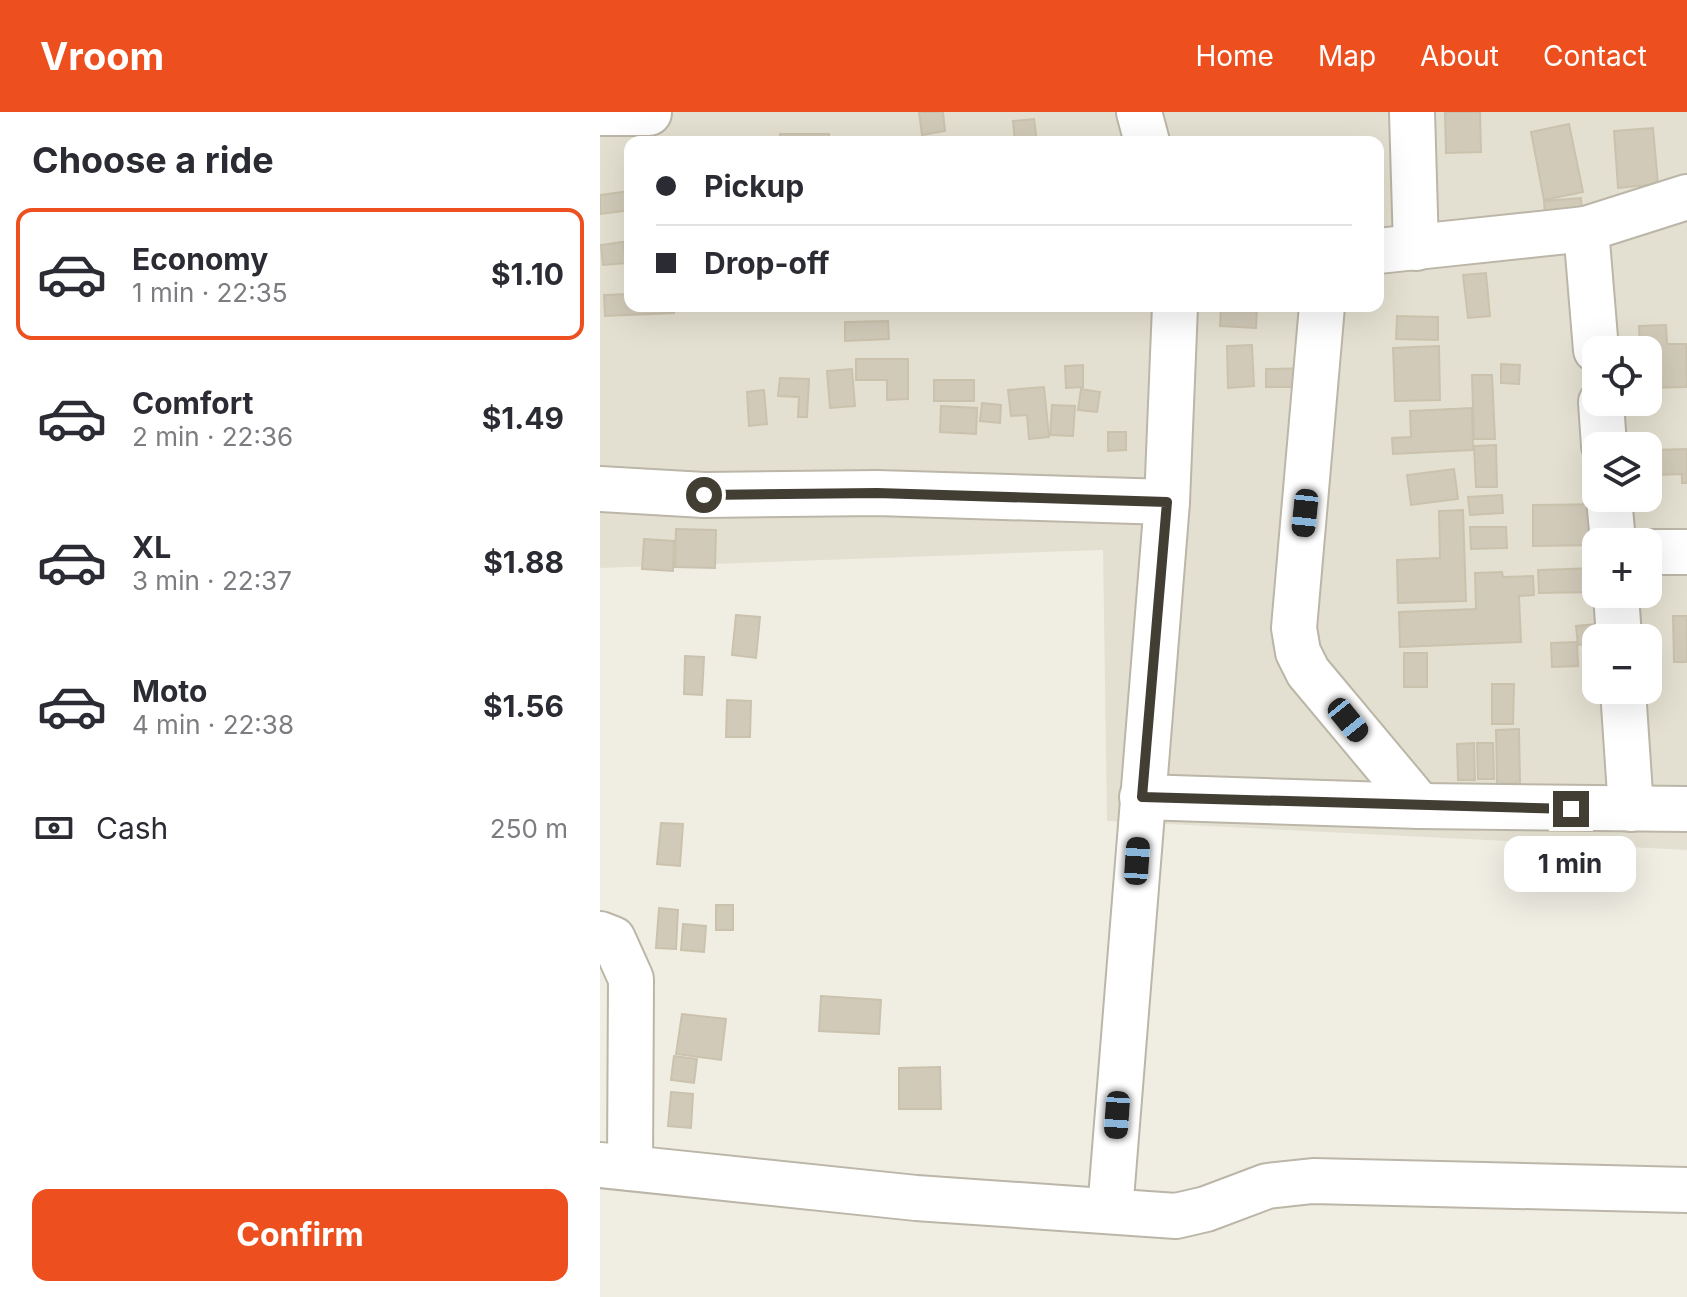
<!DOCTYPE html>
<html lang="en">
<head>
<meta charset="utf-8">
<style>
	body { margin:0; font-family:Inter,sans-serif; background:#f2f2f3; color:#2b2b33; height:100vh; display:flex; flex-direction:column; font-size:30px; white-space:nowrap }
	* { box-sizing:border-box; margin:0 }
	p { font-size:26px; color:#7c7c81 }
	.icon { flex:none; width:44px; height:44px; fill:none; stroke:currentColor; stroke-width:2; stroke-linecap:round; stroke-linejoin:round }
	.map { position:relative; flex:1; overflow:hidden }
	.details { display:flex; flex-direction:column; background:#fff; width:600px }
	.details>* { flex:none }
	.banner { position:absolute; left:24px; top:24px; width:760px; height:176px; border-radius:16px; box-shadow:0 8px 32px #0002; display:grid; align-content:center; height:176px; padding:0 32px; background:#fff }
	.fabs { position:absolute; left:982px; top:224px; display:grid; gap:16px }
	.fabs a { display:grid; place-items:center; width:80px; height:80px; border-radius:16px; background:#fff; box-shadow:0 8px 32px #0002; font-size:40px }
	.end { position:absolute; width:36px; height:36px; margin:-18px; border:10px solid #423e34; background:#fff; box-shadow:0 0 0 4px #fff }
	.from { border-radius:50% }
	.bubble { position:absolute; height:56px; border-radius:16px; background:#fff; box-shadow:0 8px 32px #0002; font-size:26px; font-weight:700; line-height:56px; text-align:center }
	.car { position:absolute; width:24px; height:48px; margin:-24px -12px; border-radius:10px; box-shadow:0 0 6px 2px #0007; background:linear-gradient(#222 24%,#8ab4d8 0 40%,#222 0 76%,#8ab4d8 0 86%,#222 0) }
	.banner b { display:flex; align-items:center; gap:28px; height:76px; font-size:30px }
	.banner b+b { border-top:2px solid #e1e1e2 }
	.banner i { width:20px; height:20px; background:#2b2b33 }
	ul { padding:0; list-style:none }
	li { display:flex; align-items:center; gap:24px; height:132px; margin:0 16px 12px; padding:0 16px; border:4px solid transparent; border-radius:16px }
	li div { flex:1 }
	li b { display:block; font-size:30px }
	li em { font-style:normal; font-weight:700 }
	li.selected { border-color:#ed501e }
	li>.icon { width:72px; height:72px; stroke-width:1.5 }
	h2 { padding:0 32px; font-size:36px; line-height:96px }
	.pay { display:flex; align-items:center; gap:20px; height:88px; padding:0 32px; font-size:30px }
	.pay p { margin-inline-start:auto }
	.primary-button { display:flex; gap:16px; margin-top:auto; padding:16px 32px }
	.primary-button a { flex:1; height:92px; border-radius:16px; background:#ed501e; color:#fff; font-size:32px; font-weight:700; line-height:92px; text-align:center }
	header { display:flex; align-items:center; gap:48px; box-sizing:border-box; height:112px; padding:0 40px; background:#ed501e; color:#fff }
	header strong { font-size:38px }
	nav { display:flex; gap:44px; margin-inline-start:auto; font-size:28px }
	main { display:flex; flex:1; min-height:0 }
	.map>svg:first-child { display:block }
	.residential { fill:#e4e0d1; fill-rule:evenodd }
	.building { fill:#d1cab9; stroke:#cbc2ad; stroke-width:2 }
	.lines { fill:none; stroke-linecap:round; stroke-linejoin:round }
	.minor-casing { stroke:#bbb6a7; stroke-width:48 }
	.minor { stroke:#fff; stroke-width:44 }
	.route { stroke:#423e34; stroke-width:10 }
</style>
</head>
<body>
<header>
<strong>Vroom</strong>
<nav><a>Home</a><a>Map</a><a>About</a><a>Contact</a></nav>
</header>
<main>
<section class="details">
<h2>Choose a ride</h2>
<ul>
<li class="selected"><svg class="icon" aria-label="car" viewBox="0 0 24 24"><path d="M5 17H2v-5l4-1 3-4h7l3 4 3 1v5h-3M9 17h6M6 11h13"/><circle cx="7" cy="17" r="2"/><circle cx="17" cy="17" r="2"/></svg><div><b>Economy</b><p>1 min · 22:35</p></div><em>$1.10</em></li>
<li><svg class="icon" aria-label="car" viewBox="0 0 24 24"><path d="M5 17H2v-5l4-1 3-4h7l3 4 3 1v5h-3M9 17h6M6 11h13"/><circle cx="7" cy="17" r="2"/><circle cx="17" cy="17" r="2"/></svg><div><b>Comfort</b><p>2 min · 22:36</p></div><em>$1.49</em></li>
<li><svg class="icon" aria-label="car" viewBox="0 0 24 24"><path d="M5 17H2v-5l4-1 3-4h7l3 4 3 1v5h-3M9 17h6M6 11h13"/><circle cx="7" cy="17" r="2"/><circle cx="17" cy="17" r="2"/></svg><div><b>XL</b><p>3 min · 22:37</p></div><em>$1.88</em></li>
<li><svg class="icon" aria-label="car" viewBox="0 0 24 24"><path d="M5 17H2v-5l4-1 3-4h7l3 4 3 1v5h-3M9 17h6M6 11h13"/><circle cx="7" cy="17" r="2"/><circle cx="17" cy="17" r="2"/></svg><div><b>Moto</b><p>4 min · 22:38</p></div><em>$1.56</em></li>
</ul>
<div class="pay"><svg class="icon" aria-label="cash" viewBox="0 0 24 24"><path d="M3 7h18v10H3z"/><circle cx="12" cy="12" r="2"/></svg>Cash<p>250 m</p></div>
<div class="primary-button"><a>Confirm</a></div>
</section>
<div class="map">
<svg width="1087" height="1185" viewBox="0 0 1087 1185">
	<rect width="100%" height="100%" fill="#f0eee3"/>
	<path class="residential" d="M 0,0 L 1087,0 L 1087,738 L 507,709 L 503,438 L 0,456 ZM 30,30 L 778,30 L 778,194 L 30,194 ZM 996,238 L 1048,238 L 1048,290 L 996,290 ZM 996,334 L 1048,334 L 1048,386 L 996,386 ZM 996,430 L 1048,430 L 1048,482 L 996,482 ZM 996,526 L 1048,526 L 1048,578 L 996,578 Z"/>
	<g class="building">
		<path d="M 319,0 L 343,0 L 345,19 L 322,23 Z"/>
		<path d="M 845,0 L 880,0 L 881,40 L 846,41 Z"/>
		<path d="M 434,7 L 437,30 L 415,30 L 413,9 Z"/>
		<path d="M 969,12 L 983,80 L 944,88 L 931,20 Z"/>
		<path d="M 1053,16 L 1058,72 L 1018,76 L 1014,19 Z"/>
		<rect x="180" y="22" width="49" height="8"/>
		<path d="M 30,79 L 30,98 L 0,102 L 0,83 Z"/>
		<path d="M 981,86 L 983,115 L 946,118 L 944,89 Z"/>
		<path d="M 23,130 L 26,151 L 3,153 L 1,133 Z"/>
		<path d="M 886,161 L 890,204 L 868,206 L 863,163 Z"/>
		<path d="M 30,182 L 30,194 L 74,194 L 74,201 L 5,204 L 4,183 Z"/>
		<path d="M 621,194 L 657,194 L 656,216 L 620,214 Z"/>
		<path d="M 797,204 L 838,205 L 838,228 L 796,227 Z"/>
		<path d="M 288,209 L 289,227 L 245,229 L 245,210 Z"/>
		<path d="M 1066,213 L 1067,232 L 1086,232 L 1087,275 L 1048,276 L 1048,238 L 1040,238 L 1039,214 Z"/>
		<path d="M 652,233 L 654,274 L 628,276 L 627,234 Z"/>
		<path d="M 839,234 L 840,288 L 795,289 L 793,236 Z"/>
		<path d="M 256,247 L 308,247 L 308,287 L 287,288 L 287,268 L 256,268 Z"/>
		<path d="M 901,252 L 920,253 L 919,272 L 901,271 Z"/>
		<path d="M 483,253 L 483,275 L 466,276 L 465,254 Z"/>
		<path d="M 712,256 L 712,275 L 666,275 L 666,257 Z"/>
		<path d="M 252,257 L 255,294 L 230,296 L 227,259 Z"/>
		<path d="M 872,263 L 892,263 L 895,327 L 874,327 Z"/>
		<path d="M 180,266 L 209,267 L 207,305 L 198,305 L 199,285 L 178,284 Z"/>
		<rect x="334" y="268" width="40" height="21"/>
		<path d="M 444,275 L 449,325 L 429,327 L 427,303 L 411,304 L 408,278 Z"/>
		<path d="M 481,277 L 500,280 L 497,300 L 478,298 Z"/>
		<path d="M 164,278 L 167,312 L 149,314 L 147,280 Z"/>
		<path d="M 382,291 L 401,293 L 400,311 L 380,309 Z"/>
		<path d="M 452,293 L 475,294 L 473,324 L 450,323 Z"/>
		<path d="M 341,294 L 377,296 L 376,322 L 340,320 Z"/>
		<path d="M 872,296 L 873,338 L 793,342 L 792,326 L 811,325 L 810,299 Z"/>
		<path d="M 508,320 L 526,320 L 526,338 L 508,339 Z"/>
		<path d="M 896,333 L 897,375 L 876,375 L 874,334 Z"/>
		<path d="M 1087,337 L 1087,371 L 1082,371 L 1082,362 L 1055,363 L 1054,338 Z"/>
		<path d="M 854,357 L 858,387 L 811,393 L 807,363 Z"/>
		<path d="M 902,383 L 903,401 L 870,403 L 868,385 Z"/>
		<path d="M 1011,392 L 996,433 L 933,434 L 933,393 Z"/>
		<path d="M 863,398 L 866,489 L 798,491 L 797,448 L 840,446 L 839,399 Z"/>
		<path d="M 870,415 L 906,415 L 907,436 L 871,437 Z"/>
		<path d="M 76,417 L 116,418 L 115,456 L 75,455 Z"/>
		<path d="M 44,427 L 74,429 L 73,459 L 42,457 Z"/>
		<path d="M 996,456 L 996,480 L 939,481 L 938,458 Z"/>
		<path d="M 902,460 L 903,465 L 933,464 L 934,483 L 919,484 L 921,530 L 800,535 L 799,500 L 876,497 L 875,461 Z"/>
		<path d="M 136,503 L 160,505 L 156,546 L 132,543 Z"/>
		<path d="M 1073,504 L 1087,504 L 1087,550 L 1074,550 Z"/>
		<path d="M 996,512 L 996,531 L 978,533 L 976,514 Z"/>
		<path d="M 977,530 L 978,554 L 952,555 L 951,531 Z"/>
		<rect x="804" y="541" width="23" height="34"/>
		<path d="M 85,544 L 104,545 L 102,583 L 84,582 Z"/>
		<rect x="983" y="545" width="13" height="21"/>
		<path d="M 892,572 L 914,572 L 913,612 L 892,612 Z"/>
		<path d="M 127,588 L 151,589 L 150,625 L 126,625 Z"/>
		<path d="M 919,617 L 920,671 L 897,672 L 896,618 Z"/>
		<path d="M 874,631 L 875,668 L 858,668 L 857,632 Z"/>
		<path d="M 877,631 L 893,631 L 894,667 L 878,667 Z"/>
		<path d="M 61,711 L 83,712 L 80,754 L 57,752 Z"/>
		<rect x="116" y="793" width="17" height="25"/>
		<path d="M 59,796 L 78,798 L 76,837 L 56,836 Z"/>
		<path d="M 83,812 L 106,814 L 104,840 L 81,838 Z"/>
		<path d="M 221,884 L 281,888 L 279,922 L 219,919 Z"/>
		<path d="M 82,902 L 126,907 L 121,948 L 76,942 Z"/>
		<path d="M 74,944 L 97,947 L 94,971 L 71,968 Z"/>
		<path d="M 340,955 L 341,997 L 299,997 L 299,956 Z"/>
		<path d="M 71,980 L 93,982 L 91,1016 L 68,1014 Z"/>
	</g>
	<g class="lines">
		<g class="minor-casing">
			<g id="minor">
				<path d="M 539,0 L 547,30"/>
				<path d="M 812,0 L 816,136"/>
				<path d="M 0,1 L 49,1"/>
				<path d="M 986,117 L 996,238"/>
				<path d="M 778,139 L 986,117 L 1087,85"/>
				<path d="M 722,194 L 694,516 L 698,540 L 708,560 L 820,694"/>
				<path d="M 1001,290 L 1004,334"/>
				<path d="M 0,377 L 104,383 L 277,381 L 567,390"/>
				<path d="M 1009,386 L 1013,430"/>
				<path d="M 1048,440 L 1087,440"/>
				<path d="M 1016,482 L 1019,526"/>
				<path d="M 1023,578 L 1031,697"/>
				<path d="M 542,685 L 820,694 L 1087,697"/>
				<path d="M 0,822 L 13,827 L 31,867 L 30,1056"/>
				<path d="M 0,1053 L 316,1086 L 576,1104 L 606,1097 L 667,1074 L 713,1069 L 1087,1078"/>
				<path d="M 510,1099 L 567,390 L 575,194"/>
			</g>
		</g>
		<use href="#minor" class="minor"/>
	</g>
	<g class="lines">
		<path class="route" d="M 104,383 L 277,381 L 567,390 L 542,685 L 971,697"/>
	</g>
</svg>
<div class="fabs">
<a><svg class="icon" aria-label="locate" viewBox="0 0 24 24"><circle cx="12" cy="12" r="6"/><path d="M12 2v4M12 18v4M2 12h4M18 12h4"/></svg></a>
<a><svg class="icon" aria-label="layers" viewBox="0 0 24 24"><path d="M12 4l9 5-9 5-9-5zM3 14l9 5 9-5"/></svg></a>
<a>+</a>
<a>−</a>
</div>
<i class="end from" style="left:104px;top:383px"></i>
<i class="end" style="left:971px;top:697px"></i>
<div class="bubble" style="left:904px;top:724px;width:132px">1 min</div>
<i class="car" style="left:705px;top:401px;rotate:186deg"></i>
<i class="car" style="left:748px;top:608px;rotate:141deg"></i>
<i class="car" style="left:537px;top:749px;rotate:4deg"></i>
<i class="car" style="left:517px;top:1003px;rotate:184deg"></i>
<div class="banner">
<b><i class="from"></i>Pickup</b>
<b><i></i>Drop-off</b>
</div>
</div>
</main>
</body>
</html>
